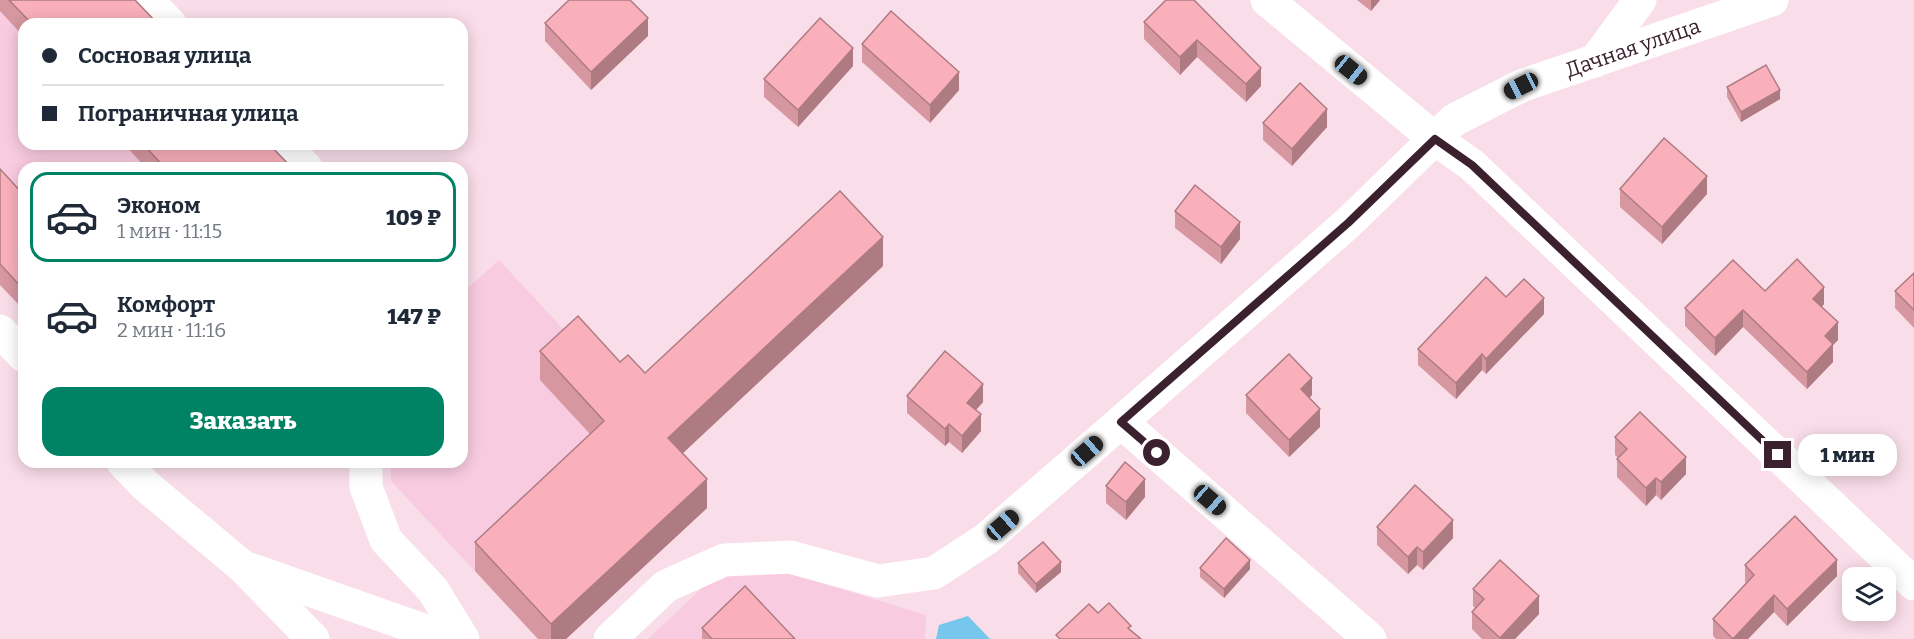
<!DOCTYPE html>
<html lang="ru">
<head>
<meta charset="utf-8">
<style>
	body { margin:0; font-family:Bitter,serif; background:#f6f6f7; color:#1f2937; height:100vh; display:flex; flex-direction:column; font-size:22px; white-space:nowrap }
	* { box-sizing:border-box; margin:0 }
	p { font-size:20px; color:#747a83 }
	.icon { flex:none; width:33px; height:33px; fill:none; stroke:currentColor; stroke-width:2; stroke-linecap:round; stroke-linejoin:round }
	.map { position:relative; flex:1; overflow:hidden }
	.drawer { position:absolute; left:18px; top:162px; width:450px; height:306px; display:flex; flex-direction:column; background:#fff; border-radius:18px; box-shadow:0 3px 15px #0003 }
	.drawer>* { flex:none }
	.hud { position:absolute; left:18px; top:18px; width:450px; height:132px; border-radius:18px; box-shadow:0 3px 15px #0003; display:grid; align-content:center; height:132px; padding:0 24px; background:#fff }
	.buttons { position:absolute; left:1842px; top:567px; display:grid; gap:12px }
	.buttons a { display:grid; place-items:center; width:54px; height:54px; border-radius:12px; background:#fff; box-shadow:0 3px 15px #0003; font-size:30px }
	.end { position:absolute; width:27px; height:27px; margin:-14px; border:8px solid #3b212e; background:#fff; box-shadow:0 0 0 3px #fff }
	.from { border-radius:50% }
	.bubble { position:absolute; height:42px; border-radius:18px; background:#fff; box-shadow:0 3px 15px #0003; font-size:20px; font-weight:800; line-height:42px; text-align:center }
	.car { position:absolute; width:18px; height:36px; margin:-18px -9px; border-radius:8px; box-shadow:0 0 4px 2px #0007; background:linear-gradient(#222 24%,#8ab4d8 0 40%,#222 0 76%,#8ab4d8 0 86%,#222 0) }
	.hud b { display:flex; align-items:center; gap:21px; height:57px; font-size:22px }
	.hud b+b { border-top:2px solid #e0e1e3 }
	.hud i { width:15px; height:15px; background:#1f2937 }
	ul { padding:10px 0 0; list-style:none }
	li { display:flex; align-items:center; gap:18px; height:90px; margin:0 12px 9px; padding:0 12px; border:3px solid transparent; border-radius:18px }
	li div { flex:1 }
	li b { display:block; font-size:22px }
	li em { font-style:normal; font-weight:800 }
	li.active { border-color:#008264 }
	li>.icon { width:54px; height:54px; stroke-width:1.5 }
	.action { display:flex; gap:12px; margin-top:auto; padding:12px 24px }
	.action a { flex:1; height:69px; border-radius:18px; background:#008264; color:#fff; font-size:24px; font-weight:800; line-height:69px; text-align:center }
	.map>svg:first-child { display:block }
	.built { fill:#f9cbe0 }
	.water { fill:#77c7ec }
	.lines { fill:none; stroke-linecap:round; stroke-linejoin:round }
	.minor { stroke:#fff; stroke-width:33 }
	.wall { fill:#d697a1 }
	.shaded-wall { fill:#ae7b83 }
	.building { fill:#f9b0bb; stroke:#ae7b83; stroke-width:1.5 }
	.route { stroke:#3b212e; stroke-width:8 }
	.labels { text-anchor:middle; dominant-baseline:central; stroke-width:6; stroke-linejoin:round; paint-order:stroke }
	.street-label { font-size:21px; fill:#3b212e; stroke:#fff }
</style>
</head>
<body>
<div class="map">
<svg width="1914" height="639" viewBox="0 0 1914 639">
	<rect width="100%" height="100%" fill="#f9dde9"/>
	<g class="built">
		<path d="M 0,0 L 24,24 L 24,144 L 250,144 L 272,168 L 24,168 L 24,310 L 0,285 Z"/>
		<path d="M 499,260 L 620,390 L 666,464 L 707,508 L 566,639 L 538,639 L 391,481 L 391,462 L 462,462 L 462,293 Z"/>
		<path d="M 789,573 L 926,615 L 925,639 L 648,639 L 703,587 L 729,575 Z"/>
	</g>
	<path class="water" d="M 968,616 L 990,639 L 936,639 L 939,625 Z"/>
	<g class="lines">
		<g class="minor">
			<path d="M 147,0 L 170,24"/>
			<path d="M 1267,0 L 1435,139 L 1472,165 L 1914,584"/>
			<path d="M 1595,61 L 1640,0"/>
			<path d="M 283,144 L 306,168"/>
			<path d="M 0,331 L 24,356"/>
			<path d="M 1121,422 L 1370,639"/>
			<path d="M 123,462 L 145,485 L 242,566 L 313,639"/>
			<path d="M 366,462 L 366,487 L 386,540 L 433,590 L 463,639"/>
			<path d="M 250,569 L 449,639"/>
			<path d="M 610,639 L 666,586 L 724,560 L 790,557 L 878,581 L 934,573 L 986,539 L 1121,422 L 1348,223 L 1454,120 L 1521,86 L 1772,0"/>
		</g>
	</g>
	<g class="wall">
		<path d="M 0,0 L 135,0 L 158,24 L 24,24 L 24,37 L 0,11 Z"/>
		<path d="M 1166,0 L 1261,86 L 1246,102 L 1197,57 L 1180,75 L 1144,39 L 1144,22 Z"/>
		<path d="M 1357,0 L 1380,0 L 1371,11 Z"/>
		<path d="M 545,23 L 648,36 L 591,90 L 545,41 Z"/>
		<path d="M 862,44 L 959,90 L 930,123 L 862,62 Z"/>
		<path d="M 853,66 L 798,127 L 764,97 L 764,79 Z"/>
		<path d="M 1727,87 L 1780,99 L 1741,122 L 1727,97 Z"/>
		<path d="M 1263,123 L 1327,127 L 1292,166 L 1263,140 Z"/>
		<path d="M 124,144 L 269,144 L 292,168 L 146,168 Z"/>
		<path d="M 0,169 L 24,195 L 24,310 L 0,285 Z"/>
		<path d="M 1620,189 L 1707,194 L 1662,244 L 1620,207 Z"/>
		<path d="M 1175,211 L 1240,239 L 1221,264 L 1175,228 Z"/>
		<path d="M 883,266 L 683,453 L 707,508 L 566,639 L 538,639 L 475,571 L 475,542 L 590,434 L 540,380 L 540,351 L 620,362 L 645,373 Z"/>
		<path d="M 1914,273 L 1914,328 L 1895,308 L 1895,291 Z"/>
		<path d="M 1765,291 L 1824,304 L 1822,307 L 1838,340 L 1833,345 L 1833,362 L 1807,389 L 1743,327 L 1715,356 L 1685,326 L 1685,308 Z"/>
		<path d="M 1506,297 L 1544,314 L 1486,374 L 1482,370 L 1456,399 L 1418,365 L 1418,349 Z"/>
		<path d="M 1246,395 L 1312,395 L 1309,398 L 1320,427 L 1289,457 L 1246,413 Z"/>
		<path d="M 907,396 L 983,402 L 976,410 L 981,431 L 962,453 L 949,442 L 945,446 L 907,413 Z"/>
		<path d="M 1615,437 L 1686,474 L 1661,500 L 1656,495 L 1646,506 L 1617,477 L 1617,459 L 1618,458 L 1615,455 Z"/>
		<path d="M 1106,486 L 1145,497 L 1126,520 L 1106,503 Z"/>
		<path d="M 1377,527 L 1453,538 L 1423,570 L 1417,565 L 1408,574 L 1377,545 Z"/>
		<path d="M 1018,563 L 1061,572 L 1036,593 L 1018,573 Z"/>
		<path d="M 1745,565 L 1837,576 L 1787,626 L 1774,612 L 1748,639 L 1716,639 L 1713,636 L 1713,619 L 1746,583 L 1745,582 Z"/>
		<path d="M 1200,568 L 1250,569 L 1224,598 L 1200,577 Z"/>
		<path d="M 1473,589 L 1539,614 L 1515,639 L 1482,639 L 1472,629 L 1472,612 L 1475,608 L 1473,606 Z"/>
		<path d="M 702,628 L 795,639 L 702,639 Z"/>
	</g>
	<g class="shaded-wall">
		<path d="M 1371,0 L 1380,0 L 1371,11 Z"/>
		<path d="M 648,18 L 648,36 L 591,90 L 591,72 Z"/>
		<path d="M 1197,40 L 1197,57 L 1180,75 L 1180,57 Z"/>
		<path d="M 853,48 L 853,66 L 798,127 L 798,110 Z"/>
		<path d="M 1261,68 L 1261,86 L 1246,102 L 1246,84 Z"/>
		<path d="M 959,72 L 959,90 L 930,123 L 930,105 Z"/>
		<path d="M 1780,90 L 1780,99 L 1741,122 L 1741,112 Z"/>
		<path d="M 1327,109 L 1327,127 L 1292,166 L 1292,149 Z"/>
		<path d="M 1707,176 L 1707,194 L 1662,244 L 1662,227 Z"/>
		<path d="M 1240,222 L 1240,239 L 1221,264 L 1221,247 Z"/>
		<path d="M 883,237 L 883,266 L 668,467 L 668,438 Z"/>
		<path d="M 1824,287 L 1824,304 L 1813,316 L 1813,299 Z"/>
		<path d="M 1544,298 L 1544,314 L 1486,374 L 1486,359 Z"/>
		<path d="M 1743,310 L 1743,327 L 1715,356 L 1715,338 Z"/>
		<path d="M 1838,322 L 1838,340 L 1833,345 L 1833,362 L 1807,389 L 1807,372 L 1825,336 Z"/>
		<path d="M 1482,354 L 1482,370 L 1456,399 L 1456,383 Z"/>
		<path d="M 1312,378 L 1312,395 L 1301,407 L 1301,389 Z"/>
		<path d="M 983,384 L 983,402 L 967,420 L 967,403 Z"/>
		<path d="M 1320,409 L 1320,427 L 1289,457 L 1289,440 Z"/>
		<path d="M 981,414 L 981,431 L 962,453 L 962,436 Z"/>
		<path d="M 949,424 L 949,442 L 945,446 L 945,429 Z"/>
		<path d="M 1686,457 L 1686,474 L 1661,500 L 1661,482 Z"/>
		<path d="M 1656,478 L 1656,495 L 1646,506 L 1646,488 Z"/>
		<path d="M 707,479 L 707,508 L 566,639 L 551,639 L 551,624 Z"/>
		<path d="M 1145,479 L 1145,497 L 1126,520 L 1126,502 Z"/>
		<path d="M 1453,520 L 1453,538 L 1423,570 L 1423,552 Z"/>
		<path d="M 1417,547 L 1417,565 L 1408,574 L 1408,557 Z"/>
		<path d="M 1250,560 L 1250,569 L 1224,598 L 1224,589 Z"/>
		<path d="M 1837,560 L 1837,576 L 1787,626 L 1787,609 Z"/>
		<path d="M 1061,562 L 1061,572 L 1036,593 L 1036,584 Z"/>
		<path d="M 1774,595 L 1774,612 L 1748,639 L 1733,639 Z"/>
		<path d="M 1539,596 L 1539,614 L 1515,639 L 1500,639 Z"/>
	</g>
	<g class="building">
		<path d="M 9,0 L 135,0 L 158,24 L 32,24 Z"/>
		<path d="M 569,0 L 630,0 L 648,18 L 591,72 L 545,23 Z"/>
		<path d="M 1166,0 L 1194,0 L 1261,68 L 1246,84 L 1197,40 L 1180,57 L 1144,22 Z"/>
		<path d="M 891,11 L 959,72 L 930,105 L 862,44 Z"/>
		<path d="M 820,18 L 853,48 L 798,110 L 764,79 Z"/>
		<path d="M 1766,65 L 1780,90 L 1741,112 L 1727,87 Z"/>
		<path d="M 1300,83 L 1327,109 L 1292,149 L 1263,123 Z"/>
		<path d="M 1664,138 L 1707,176 L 1662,227 L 1620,189 Z"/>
		<path d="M 143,144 L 269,144 L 292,168 L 165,168 Z"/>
		<path d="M 0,169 L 24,195 L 24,290 L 0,264 Z"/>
		<path d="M 1195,185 L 1240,222 L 1221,247 L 1175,211 Z"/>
		<path d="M 840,191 L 883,237 L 668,438 L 707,479 L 551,624 L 475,542 L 604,421 L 540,351 L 578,316 L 620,362 L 628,355 L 645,373 Z"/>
		<path d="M 1797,259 L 1824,287 L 1813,299 L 1838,322 L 1825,336 L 1833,344 L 1807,372 L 1743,310 L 1715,338 L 1685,308 L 1733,260 L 1765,291 Z"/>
		<path d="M 1914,273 L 1914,310 L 1895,291 Z"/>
		<path d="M 1486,277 L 1506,297 L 1524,279 L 1544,298 L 1486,359 L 1482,354 L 1456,383 L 1418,349 Z"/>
		<path d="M 945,351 L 983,384 L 967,403 L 981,414 L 962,436 L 949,424 L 945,429 L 907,396 Z"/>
		<path d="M 1289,354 L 1312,378 L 1301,389 L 1320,409 L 1289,440 L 1246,395 Z"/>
		<path d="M 1640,412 L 1686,457 L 1661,482 L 1656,478 L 1646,488 L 1617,459 L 1627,449 L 1615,437 Z"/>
		<path d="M 1125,462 L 1145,479 L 1126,502 L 1106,486 Z"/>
		<path d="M 1415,485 L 1453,520 L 1423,552 L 1417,547 L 1408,557 L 1377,527 Z"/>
		<path d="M 1795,516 L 1837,560 L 1787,609 L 1774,595 L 1733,639 L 1713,619 L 1754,575 L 1745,565 Z"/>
		<path d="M 1226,538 L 1250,560 L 1224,589 L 1200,568 Z"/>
		<path d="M 1043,542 L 1061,562 L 1036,584 L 1018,563 Z"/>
		<path d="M 1500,560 L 1539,596 L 1500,638 L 1472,612 L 1484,599 L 1473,589 Z"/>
		<path d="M 745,586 L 795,639 L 712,639 L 702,628 Z"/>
		<path d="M 1109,603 L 1131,626 L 1128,628 L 1141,639 L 1060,639 L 1056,635 L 1089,604 L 1098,613 Z"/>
	</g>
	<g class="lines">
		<path class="route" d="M 1157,453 L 1121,422 L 1348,223 L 1435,139 L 1472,165 L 1778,455"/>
	</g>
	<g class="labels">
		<g class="street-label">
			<text transform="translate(1633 48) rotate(-19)">Дачная улица</text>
		</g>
	</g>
</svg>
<div class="buttons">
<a><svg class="icon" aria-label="layers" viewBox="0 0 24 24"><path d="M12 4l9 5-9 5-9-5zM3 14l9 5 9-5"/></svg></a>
</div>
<i class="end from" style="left:1157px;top:453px"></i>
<i class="end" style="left:1778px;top:455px"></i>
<div class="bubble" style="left:1798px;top:434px;width:99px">1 мин</div>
<i class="car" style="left:1351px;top:70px;rotate:129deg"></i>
<i class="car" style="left:1521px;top:86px;rotate:243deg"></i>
<i class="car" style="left:1087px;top:451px;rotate:49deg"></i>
<i class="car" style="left:1210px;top:500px;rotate:131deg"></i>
<i class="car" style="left:1003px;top:525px;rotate:49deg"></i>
<div class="hud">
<b><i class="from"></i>Сосновая улица</b>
<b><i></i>Пограничная улица</b>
</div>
<section class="drawer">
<ul>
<li class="active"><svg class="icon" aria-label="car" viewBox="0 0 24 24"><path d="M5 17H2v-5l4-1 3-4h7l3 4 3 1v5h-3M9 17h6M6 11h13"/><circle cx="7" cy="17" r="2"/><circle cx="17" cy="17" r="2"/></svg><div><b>Эконом</b><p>1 мин · 11:15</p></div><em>109 ₽</em></li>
<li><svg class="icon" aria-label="car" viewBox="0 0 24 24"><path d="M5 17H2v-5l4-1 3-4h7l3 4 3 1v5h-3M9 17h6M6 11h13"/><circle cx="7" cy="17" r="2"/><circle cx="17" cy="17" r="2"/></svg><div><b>Комфорт</b><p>2 мин · 11:16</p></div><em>147 ₽</em></li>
</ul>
<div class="action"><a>Заказать</a></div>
</section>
</div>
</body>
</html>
